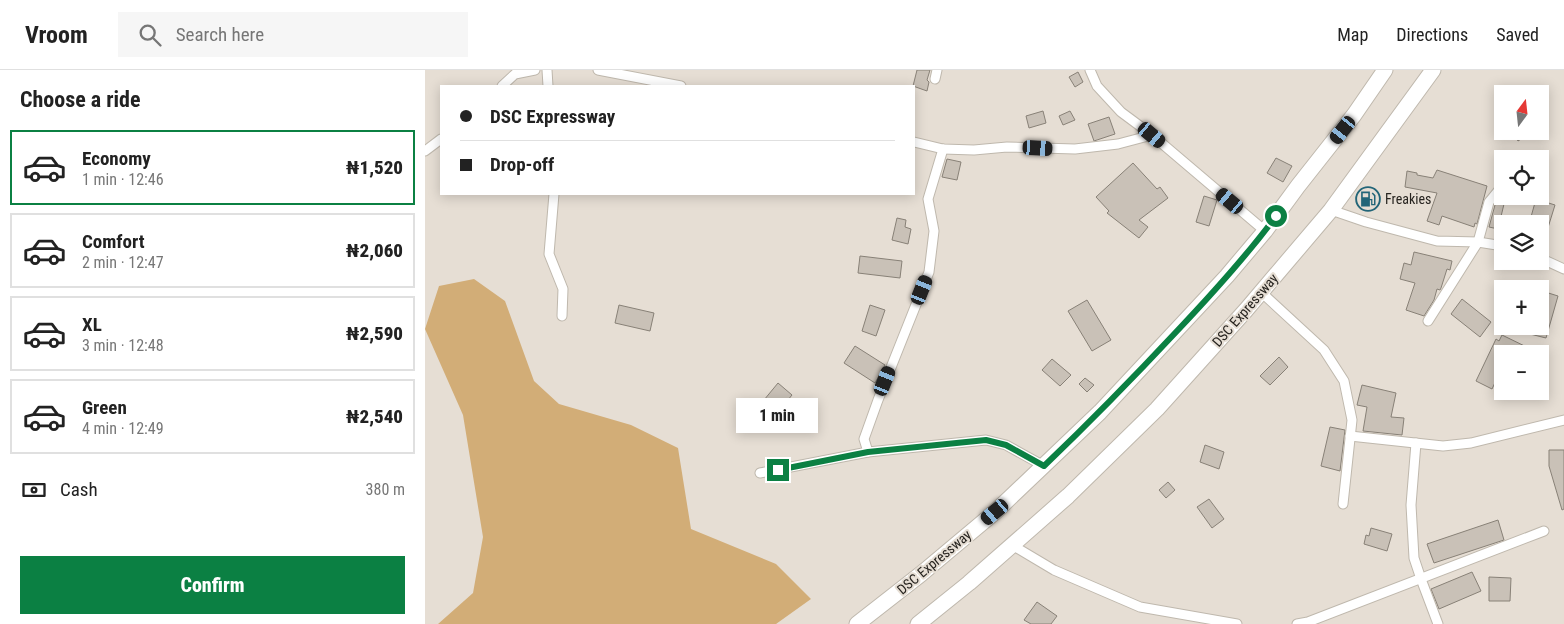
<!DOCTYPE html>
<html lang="en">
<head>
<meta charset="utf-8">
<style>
	body { margin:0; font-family:"Roboto Condensed",sans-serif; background:#f6f6f6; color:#222; height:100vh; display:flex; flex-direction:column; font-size:19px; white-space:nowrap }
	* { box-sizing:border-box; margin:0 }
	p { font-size:16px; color:#767676 }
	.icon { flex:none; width:28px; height:28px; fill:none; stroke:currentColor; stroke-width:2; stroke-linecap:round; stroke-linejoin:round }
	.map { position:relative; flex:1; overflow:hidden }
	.drawer { display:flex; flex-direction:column; background:#fff; width:425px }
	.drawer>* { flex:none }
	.banner { position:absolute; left:15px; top:15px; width:475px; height:110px; border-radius:0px; box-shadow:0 2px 12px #0003; display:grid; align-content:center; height:110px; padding:0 20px; background:#fff }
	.needle { width:32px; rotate:15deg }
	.controls { position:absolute; left:1069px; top:15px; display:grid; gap:10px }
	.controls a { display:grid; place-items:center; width:55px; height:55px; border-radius:0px; background:#fff; box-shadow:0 2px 12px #0003; font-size:25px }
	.end { position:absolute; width:22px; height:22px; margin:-11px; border:6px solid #0b8043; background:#fff; box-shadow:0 0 0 2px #fff }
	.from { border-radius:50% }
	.bubble { position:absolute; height:35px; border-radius:0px; background:#fff; box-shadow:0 2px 12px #0003; font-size:16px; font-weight:800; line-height:35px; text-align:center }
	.car { position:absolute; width:15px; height:30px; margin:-15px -8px; border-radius:6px; box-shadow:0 0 4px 1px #0007; background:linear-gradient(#222 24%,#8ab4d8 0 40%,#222 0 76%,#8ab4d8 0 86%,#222 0) }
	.banner b { display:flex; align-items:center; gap:18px; height:48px; font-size:19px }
	.banner b+b { border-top:1px solid #e0e0e0 }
	.banner i { width:12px; height:12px; background:#222 }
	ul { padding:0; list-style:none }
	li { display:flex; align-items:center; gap:15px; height:75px; margin:0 10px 8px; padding:0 10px; border:2px solid #e0e0e0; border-radius:0px }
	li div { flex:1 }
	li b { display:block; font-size:19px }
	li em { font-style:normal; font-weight:800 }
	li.current { border-color:#0b8043 }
	li>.icon { width:45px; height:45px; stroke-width:1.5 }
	h2 { padding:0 20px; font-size:22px; line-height:60px }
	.pay { display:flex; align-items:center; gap:12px; height:55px; padding:0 20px; font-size:19px }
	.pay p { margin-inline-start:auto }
	.action { display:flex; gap:10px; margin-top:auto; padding:10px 20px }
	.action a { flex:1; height:58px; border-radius:0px; background:#0b8043; color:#fff; font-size:20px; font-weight:800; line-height:58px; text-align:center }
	header { display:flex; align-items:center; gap:30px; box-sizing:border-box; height:70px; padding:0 25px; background:#fff; border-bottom:1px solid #e0e0e0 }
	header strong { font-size:24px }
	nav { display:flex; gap:28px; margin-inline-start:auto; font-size:18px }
	.search { width:350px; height:45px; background:#f6f6f6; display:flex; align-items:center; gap:12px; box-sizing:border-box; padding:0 18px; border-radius:0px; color:#767676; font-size:19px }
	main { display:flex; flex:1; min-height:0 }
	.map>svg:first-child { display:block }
	.green { fill:#d2ad77 }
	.building { fill:#c9c1b7; stroke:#888177 }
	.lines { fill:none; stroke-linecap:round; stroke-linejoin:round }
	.street-casing { stroke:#bfb8ad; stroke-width:11 }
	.primary-casing { stroke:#bfb8ad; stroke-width:17 }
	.street { stroke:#fff; stroke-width:9 }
	.primary { stroke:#fff; stroke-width:15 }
	.route { stroke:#0b8043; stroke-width:6 }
	.labels { text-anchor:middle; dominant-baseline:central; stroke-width:4; stroke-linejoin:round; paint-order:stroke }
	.poi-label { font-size:14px; fill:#272420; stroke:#e6ded4; text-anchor:start }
	.street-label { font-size:14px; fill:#272420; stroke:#e6ded4 }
</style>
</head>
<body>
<header>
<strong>Vroom</strong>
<div class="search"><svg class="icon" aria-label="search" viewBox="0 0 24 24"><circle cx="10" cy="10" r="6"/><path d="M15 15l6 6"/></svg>Search here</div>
<nav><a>Map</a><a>Directions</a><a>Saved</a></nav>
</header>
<main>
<section class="drawer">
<h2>Choose a ride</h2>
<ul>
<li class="current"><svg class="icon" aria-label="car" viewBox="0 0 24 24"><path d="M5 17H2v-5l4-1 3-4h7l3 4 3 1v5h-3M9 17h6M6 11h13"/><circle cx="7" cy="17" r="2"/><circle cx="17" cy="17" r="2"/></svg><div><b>Economy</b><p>1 min · 12:46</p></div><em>₦1,520</em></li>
<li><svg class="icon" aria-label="car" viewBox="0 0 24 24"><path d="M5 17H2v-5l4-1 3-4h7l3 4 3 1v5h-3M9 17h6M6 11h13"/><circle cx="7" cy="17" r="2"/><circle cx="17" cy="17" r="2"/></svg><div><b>Comfort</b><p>2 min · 12:47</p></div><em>₦2,060</em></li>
<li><svg class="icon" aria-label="car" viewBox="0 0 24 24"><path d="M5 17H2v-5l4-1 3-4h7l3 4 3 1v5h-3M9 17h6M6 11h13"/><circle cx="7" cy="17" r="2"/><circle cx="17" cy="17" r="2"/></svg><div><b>XL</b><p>3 min · 12:48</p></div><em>₦2,590</em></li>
<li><svg class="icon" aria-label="car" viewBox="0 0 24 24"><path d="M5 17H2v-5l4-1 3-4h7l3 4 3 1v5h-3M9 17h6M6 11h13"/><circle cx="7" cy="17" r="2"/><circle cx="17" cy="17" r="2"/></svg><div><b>Green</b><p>4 min · 12:49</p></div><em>₦2,540</em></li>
</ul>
<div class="pay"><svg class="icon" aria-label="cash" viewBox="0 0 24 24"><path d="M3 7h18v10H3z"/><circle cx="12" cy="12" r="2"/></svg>Cash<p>380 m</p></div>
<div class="action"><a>Confirm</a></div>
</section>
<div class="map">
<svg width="1139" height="554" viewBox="0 0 1139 554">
	<rect width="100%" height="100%" fill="#e6ded4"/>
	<path class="green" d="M 49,209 L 80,231 L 109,311 L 134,334 L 206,355 L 253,378 L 266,459 L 351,494 L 386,529 L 351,554 L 10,554 L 13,554 L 48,523 L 58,467 L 38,345 L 0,259 L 14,216 Z"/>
	<g class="building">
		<path d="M 492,0 L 505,0 L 502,10 L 504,12 L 502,21 L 488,16 Z"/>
		<path d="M 653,2 L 658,12 L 650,17 L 644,7 Z"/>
		<path d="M 618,41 L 621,53 L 604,58 L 601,46 Z"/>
		<path d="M 645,41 L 650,50 L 638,55 L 634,46 Z"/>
		<path d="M 684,47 L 690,64 L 669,71 L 663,54 Z"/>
		<path d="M 1087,61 L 1108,61 L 1093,71 Z"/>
		<path d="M 851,88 L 867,96 L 858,112 L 842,103 Z"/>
		<path d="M 522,89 L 536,92 L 532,110 L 517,107 Z"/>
		<path d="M 708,93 L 732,119 L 735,117 L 743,128 L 714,150 L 723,157 L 714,168 L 682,143 L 684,141 L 671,127 Z"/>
		<path d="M 1012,100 L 1062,116 L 1052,154 L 1050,153 L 1049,157 L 1017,146 L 1014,155 L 1002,151 L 1012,123 L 980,117 L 982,101 L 992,103 L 992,105 L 1008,108 Z"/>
		<path d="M 779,126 L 792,130 L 784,156 L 771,152 Z"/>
		<path d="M 1111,129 L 1130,135 L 1117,177 L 1115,176 L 1115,154 L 1104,154 Z"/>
		<path d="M 1072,132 L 1079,134 L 1073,159 L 1064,157 L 1070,135 Z"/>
		<path d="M 472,148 L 481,150 L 480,157 L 486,159 L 483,174 L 467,170 Z"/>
		<path d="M 989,182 L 1027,191 L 1025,200 L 1022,199 L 1016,218 L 1015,220 L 1012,219 L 1009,230 L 999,246 L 981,240 L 990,213 L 975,209 L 979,193 L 986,195 Z"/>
		<path d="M 435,186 L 477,191 L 475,208 L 433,203 Z"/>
		<path d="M 1117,221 L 1133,226 L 1121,268 L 1105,264 L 1107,256 L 1115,256 L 1115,227 Z"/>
		<path d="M 1037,229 L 1066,252 L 1055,267 L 1026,244 Z"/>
		<path d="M 662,230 L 686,270 L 667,281 L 643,241 Z"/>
		<path d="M 194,235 L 229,243 L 225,261 L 190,253 Z"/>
		<path d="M 445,235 L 460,240 L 451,266 L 437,261 Z"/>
		<path d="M 1077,265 L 1116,284 L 1078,284 L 1078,296 L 1067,319 L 1051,311 L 1071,269 L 1074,271 Z"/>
		<path d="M 430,276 L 460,295 L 450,313 L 419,293 Z"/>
		<path d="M 854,287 L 863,297 L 845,315 L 835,306 Z"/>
		<path d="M 627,289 L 646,305 L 635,316 L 617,300 Z"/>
		<path d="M 660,308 L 669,315 L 662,322 L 654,314 Z"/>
		<path d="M 353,313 L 367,325 L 339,359 L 325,347 Z"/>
		<path d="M 937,315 L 971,323 L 966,347 L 979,348 L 977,365 L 938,361 L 942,337 L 932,335 Z"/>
		<path d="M 905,357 L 920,360 L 915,401 L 896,396 Z"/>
		<path d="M 780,375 L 799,382 L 794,399 L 775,392 Z"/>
		<path d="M 1124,380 L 1139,380 L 1139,439 L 1137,440 L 1124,396 Z"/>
		<path d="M 743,412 L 750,420 L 741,428 L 734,420 Z"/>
		<path d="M 784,429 L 799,449 L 787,458 L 772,437 Z"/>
		<path d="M 1073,450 L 1079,470 L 1009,493 L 1002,474 Z"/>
		<path d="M 946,458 L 967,464 L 962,481 L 939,474 L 941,465 L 944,466 Z"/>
		<path d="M 1047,502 L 1056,521 L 1014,539 L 1006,519 Z"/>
		<path d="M 1064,507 L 1086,508 L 1085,531 L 1064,531 Z"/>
		<path d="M 612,532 L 632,546 L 626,554 L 606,554 L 599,550 Z"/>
	</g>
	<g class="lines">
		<g class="street-casing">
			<g id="street">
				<path d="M 122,0 L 123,16"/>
				<path d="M 173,0 L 256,16"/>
				<path d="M 665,0 L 672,16 L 696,42 L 727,65 L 840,161"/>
				<path d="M 510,9 L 512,0"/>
				<path d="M 77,16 L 90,4 L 110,0"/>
				<path d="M 489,72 L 518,79 L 549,80 L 582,77 L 650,79 L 693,74 L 727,65"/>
				<path d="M 0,81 L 16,69"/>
				<path d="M 129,124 L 124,184 L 138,219 L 137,246"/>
				<path d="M 906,140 L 941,152 L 1012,171 L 1053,172 L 1078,176"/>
				<path d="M 1115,188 L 1139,199"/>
				<path d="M 836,222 L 899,280 L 919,311 L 927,350 L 918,434"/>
				<path d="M 1003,251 L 1053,172 L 1064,132 L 1078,115"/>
				<path d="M 925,366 L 1018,376 L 1046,373 L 1139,350"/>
				<path d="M 991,373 L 986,435 L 989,488 L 996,509 L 1013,554"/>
				<path d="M 443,382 L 439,369 L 453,330 L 504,202 L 509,161 L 503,129 L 518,79"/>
				<path d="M 335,403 L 443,382 L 561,370 L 581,375 L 619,396"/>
				<path d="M 587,475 L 629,500 L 715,537 L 812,554"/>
				<path d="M 872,554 L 883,552 L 1119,461"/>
			</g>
		</g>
		<g class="primary-casing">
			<g id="primary">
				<path d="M 432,554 L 496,504 L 570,442 L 675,342 L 802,206 L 840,161 L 873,116 L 929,45 L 960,0"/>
				<path d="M 493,554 L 544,513 L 643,426 L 732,339 L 821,240 L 906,140 L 1008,0"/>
			</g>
		</g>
		<use href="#street" class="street"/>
		<use href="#primary" class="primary"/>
	</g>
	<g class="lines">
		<path class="route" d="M 353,400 L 443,382 L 561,370 L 581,375 L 619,396 C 665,352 709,307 752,261 C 787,224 821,187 851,146"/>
	</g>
	<defs>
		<g id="fuel-ring" transform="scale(1.25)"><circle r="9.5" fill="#e6ded4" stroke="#226578" stroke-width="1.5"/><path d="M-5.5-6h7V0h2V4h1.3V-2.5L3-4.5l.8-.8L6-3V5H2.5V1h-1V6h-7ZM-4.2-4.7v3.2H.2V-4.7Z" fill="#226578"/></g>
	</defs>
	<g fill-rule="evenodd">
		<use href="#fuel-ring" x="943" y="129"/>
	</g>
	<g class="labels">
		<g class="poi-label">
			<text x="960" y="129">Freakies</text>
		</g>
		<g class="street-label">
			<text transform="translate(820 240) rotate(-49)">DSC Expressway</text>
			<text transform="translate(509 492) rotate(-40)">DSC Expressway</text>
		</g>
	</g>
</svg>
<div class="controls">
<a><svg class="needle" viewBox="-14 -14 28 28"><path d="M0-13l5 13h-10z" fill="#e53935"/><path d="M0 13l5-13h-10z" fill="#767676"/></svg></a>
<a><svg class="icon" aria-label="locate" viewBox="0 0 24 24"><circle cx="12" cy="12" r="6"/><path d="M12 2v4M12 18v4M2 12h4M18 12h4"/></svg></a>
<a><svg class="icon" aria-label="layers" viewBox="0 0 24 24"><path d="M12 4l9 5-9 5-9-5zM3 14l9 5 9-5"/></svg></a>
<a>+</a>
<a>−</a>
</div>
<i class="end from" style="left:851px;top:146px"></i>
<i class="end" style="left:353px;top:400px"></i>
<div class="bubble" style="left:311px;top:328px;width:82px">1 min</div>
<i class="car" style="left:918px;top:60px;rotate:218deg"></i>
<i class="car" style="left:727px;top:65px;rotate:130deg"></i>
<i class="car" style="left:613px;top:78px;rotate:93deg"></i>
<i class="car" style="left:805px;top:131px;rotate:310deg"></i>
<i class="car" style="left:497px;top:220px;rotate:22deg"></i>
<i class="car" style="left:460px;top:311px;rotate:22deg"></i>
<i class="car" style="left:570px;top:442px;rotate:230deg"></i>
<div class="banner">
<b><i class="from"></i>DSC Expressway</b>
<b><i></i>Drop-off</b>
</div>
</div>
</main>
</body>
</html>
